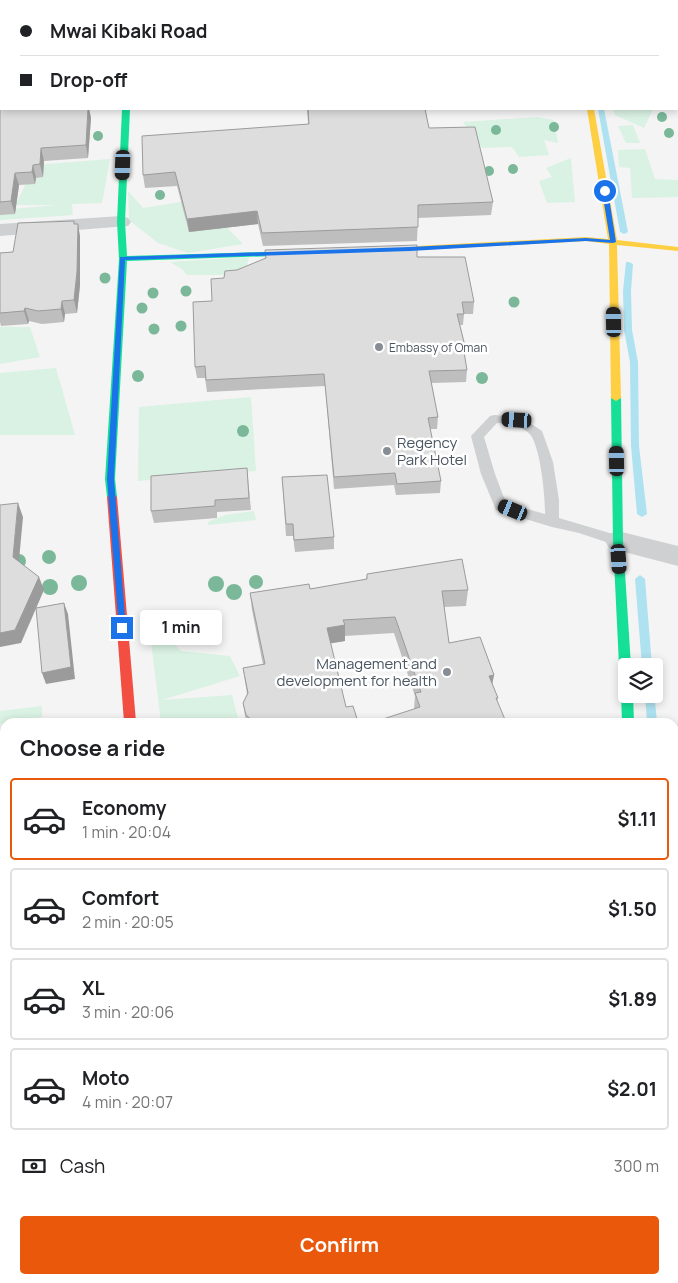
<!DOCTYPE html>
<html lang="en">
<head>
<meta charset="utf-8">
<style>
	body { margin:0; font-family:Manrope,sans-serif; background:#f6f6f6; color:#202124; height:100vh; display:flex; flex-direction:column; font-size:19px; white-space:nowrap }
	* { box-sizing:border-box; margin:0 }
	p { font-size:16px; color:#757577 }
	.icon { flex:none; width:28px; height:28px; fill:none; stroke:currentColor; stroke-width:2; stroke-linecap:round; stroke-linejoin:round }
	.map { position:relative; flex:1; overflow:hidden }
	.side { position:absolute; left:0px; top:718px; width:679px; height:566px; display:flex; flex-direction:column; background:#fff; border-radius:15px 15px 0 0; box-shadow:0 2px 8px #0003 }
	.side>* { flex:none }
	.hud { position:absolute; left:0px; top:0px; width:679px; height:110px; box-shadow:0 2px 8px #0003; display:grid; align-content:center; height:110px; padding:0 20px; background:#fff }
	.controls { position:absolute; left:618px; top:658px; display:grid; gap:10px }
	.controls a { display:grid; place-items:center; width:45px; height:45px; border-radius:5px; background:#fff; box-shadow:0 2px 8px #0003; font-size:25px }
	.end { position:absolute; width:22px; height:22px; margin:-11px; border:6px solid #1a73e8; background:#fff; box-shadow:0 0 0 2px #fff }
	.from { border-radius:50% }
	.bubble { position:absolute; height:35px; border-radius:5px; background:#fff; box-shadow:0 2px 8px #0003; font-size:16px; font-weight:700; line-height:35px; text-align:center }
	.car { position:absolute; width:15px; height:30px; margin:-15px -8px; border-radius:6px; box-shadow:0 0 4px 1px #0007; background:linear-gradient(#222 24%,#8ab4d8 0 40%,#222 0 76%,#8ab4d8 0 86%,#222 0) }
	.hud b { display:flex; align-items:center; gap:18px; height:48px; font-size:19px }
	.hud b+b { border-top:1px solid #e0e0e0 }
	.hud i { width:12px; height:12px; background:#202124 }
	ul { padding:0; list-style:none }
	li { display:flex; align-items:center; gap:15px; height:82px; margin:0 10px 8px; padding:0 10px; border:2px solid #e0e0e0; border-radius:5px }
	li div { flex:1 }
	li b { display:block; font-size:19px }
	li em { font-style:normal; font-weight:700 }
	li.current { border-color:#ea580c }
	li>.icon { width:45px; height:45px; stroke-width:1.5 }
	h2 { padding:0 20px; font-size:22px; line-height:60px }
	.pay { display:flex; align-items:center; gap:12px; height:55px; padding:0 20px; font-size:19px }
	.pay p { margin-inline-start:auto }
	.button { display:flex; gap:10px; margin-top:auto; padding:10px 20px }
	.button a { flex:1; height:58px; border-radius:5px; background:#ea580c; color:#fff; font-size:20px; font-weight:700; line-height:58px; text-align:center }
	.map>svg:first-child { display:block }
	.green { fill:#d9f2e3 }
	.lines { fill:none; stroke-linecap:round; stroke-linejoin:round }
	.stream { fill:#aee2f0; fill-rule:evenodd }
	.lane { fill:#ced0d2; fill-rule:evenodd }
	.street { fill:#ced0d2; fill-rule:evenodd }
	.fast { fill:#16e098; fill-rule:evenodd }
	.slow { fill:#ffcf43; fill-rule:evenodd }
	.jam { fill:#f24e42; fill-rule:evenodd }
	.tree { fill:#7ab899 }
	.wall { fill:#bebebf }
	.shaded-wall { fill:#9b9b9b }
	.building { fill:#ddddde; stroke:#9b9b9b }
	.route { fill:#1a73e8 }
	.poi-dot { fill:#868d94; stroke:#fff; stroke-width:2 }
	.labels { text-anchor:middle; dominant-baseline:central; stroke-width:5; stroke-linejoin:round; paint-order:stroke }
	.far-poi-label { font-size:12px; fill:#4a5661; stroke:#fff; text-anchor:start }
	.poi-label { font-size:15px; fill:#4a5661; stroke:#fff; text-anchor:start }
</style>
</head>
<body>
<div class="map">
<svg width="678" height="1283" viewBox="0 0 678 1283">
	<rect width="100%" height="100%" fill="#f4f4f4"/>
	<g class="green">
		<path d="M 613,109 L 653,109 L 644,128 L 615,115 Z"/>
		<path d="M 537,117 L 554,120 L 558,143 L 544,140 L 549,155 L 519,157 L 512,147 L 482,148 L 463,122 Z"/>
		<path d="M 633,125 L 640,143 L 626,143 L 618,126 Z"/>
		<path d="M 645,149 L 655,179 L 678,180 L 678,197 L 632,198 L 630,168 L 619,167 L 618,150 Z"/>
		<path d="M 571,158 L 575,202 L 547,203 L 539,181 L 552,177 L 546,168 Z"/>
		<path d="M 110,159 L 102,203 L 72,204 L 73,215 L 0,220 L 0,210 L 57,205 L 16,205 L 34,165 Z"/>
		<path d="M 128,191 L 143,208 L 199,199 L 243,244 L 188,253 L 158,243 L 129,220 Z"/>
		<path d="M 249,257 L 245,275 L 187,275 L 182,269 L 170,262 Z"/>
		<path d="M 0,327 L 30,327 L 40,357 L 0,364 Z"/>
		<path d="M 56,368 L 75,435 L 0,435 L 0,373 Z"/>
		<path d="M 251,397 L 256,471 L 138,481 L 139,407 Z"/>
		<path d="M 254,511 L 256,520 L 208,525 L 208,522 L 225,515 Z"/>
		<path d="M 148,617 L 181,651 L 230,656 L 240,676 L 162,700 L 232,695 L 239,722 L 161,722 Z"/>
		<path d="M 42,706 L 42,717 L 0,724 L 0,711 Z"/>
		<path d="M 5,1273 L 5,1279 L 269,1279 L 269,1283 L 0,1283 L 0,1274 Z"/>
	</g>
	<g class="lines">
		<g class="stream">
			<rect x="559" y="0" width="6" height="1"/>
			<path d="M 598,109 L 604,109 L 628,232 L 624,234 L 620,232 Z"/>
			<path d="M 626,262 L 629,262 L 633,264 L 631,291 L 632,330 L 638,362 L 639,446 L 647,514 L 642,517 L 637,514 L 631,446 L 630,362 L 624,330 L 623,291 Z"/>
			<path d="M 640,575 L 645,579 L 652,666 L 642,666 L 635,579 Z"/>
			<path d="M 654,691 L 657,722 L 647,722 L 645,694 L 654,694 Z"/>
			<path d="M 674,888 L 678,890 L 678,937 L 674,935 Z"/>
			<rect x="612" y="1279" width="14" height="4"/>
		</g>
		<path class="lane" d="M 494,415 L 521,417 L 542,431 L 553,462 L 559,500 L 559,518 L 623,537 L 625,541 L 623,545 L 618,546 L 579,533 L 552,527 L 496,510 L 481,474 L 471,436 L 490,416 ZM 497,423 C 509,424 525,426 532,437 C 541,454 545,495 545,514 L 506,503 L 495,474 L 484,437 Z"/>
		<g class="street">
			<path d="M 116,0 L 132,0 L 132,1 L 117,1 Z"/>
			<path d="M 121,216 L 128,218 L 131,222 L 128,226 L 0,236 L 0,224 Z"/>
			<path d="M 618,531 L 678,546 L 678,566 L 609,548 L 605,541 L 609,534 Z"/>
			<path d="M 5,1231 L 5,1271 L 0,1272 L 0,1232 Z"/>
		</g>
		<g class="fast">
			<path d="M 122,109 L 130,109 L 125,222 L 127,256 L 302,251 L 306,253 L 302,255 L 127,261 L 115,479 L 117,497 L 112,501 L 107,497 L 105,479 L 119,259 L 117,222 Z"/>
			<path d="M 616,395 L 621,398 L 623,541 L 631,666 L 626,666 L 626,694 L 633,694 L 634,722 L 622,722 L 621,694 L 624,690 L 620,686 L 613,541 L 611,398 Z"/>
		</g>
		<g class="slow">
			<path d="M 587,109 L 594,109 L 617,240 L 678,247 L 678,251 L 617,245 L 621,398 L 616,401 L 611,398 L 609,244 L 586,241 L 380,252 L 376,250 L 380,248 L 586,237 L 608,239 Z"/>
			<path d="M 674,1251 L 678,1253 L 678,1283 L 666,1283 L 666,1279 L 674,1279 Z"/>
		</g>
		<g class="jam">
			<path d="M 547,0 L 553,0 L 554,1 L 548,1 Z"/>
			<path d="M 112,493 L 117,497 L 136,722 L 124,722 L 107,497 Z"/>
		</g>
	</g>
	<g class="tree">
		<circle cx="662" cy="117" r="5"/>
		<circle cx="554" cy="127" r="5"/>
		<circle cx="496" cy="130" r="5"/>
		<circle cx="669" cy="133" r="5"/>
		<circle cx="98" cy="136" r="5"/>
		<circle cx="513" cy="169" r="5"/>
		<circle cx="489" cy="171" r="5"/>
		<circle cx="160" cy="195" r="5"/>
		<circle cx="105" cy="278" r="5.5"/>
		<circle cx="186" cy="291" r="5.5"/>
		<circle cx="153" cy="293" r="5.5"/>
		<circle cx="514" cy="302" r="5.5"/>
		<circle cx="142" cy="308" r="5.5"/>
		<circle cx="181" cy="326" r="5.5"/>
		<circle cx="154" cy="329" r="5.5"/>
		<circle cx="138" cy="376" r="6"/>
		<circle cx="482" cy="378" r="6"/>
		<circle cx="243" cy="431" r="6"/>
		<circle cx="49" cy="557" r="7"/>
		<circle cx="19" cy="561" r="7"/>
		<circle cx="256" cy="582" r="7"/>
		<circle cx="79" cy="583" r="8"/>
		<circle cx="216" cy="584" r="8"/>
		<circle cx="50" cy="587" r="8"/>
		<circle cx="234" cy="592" r="8"/>
	</g>
	<g class="wall">
		<path d="M 0,0 L 86,0 L 86,1 L 1,1 L 1,71 L 0,71 Z"/>
		<rect x="146" y="0" width="48" height="1"/>
		<path d="M 655,0 L 678,0 L 678,42 L 678,1 L 655,1 Z"/>
		<path d="M 0,99 L 28,109 L 89,109 L 91,118 L 88,158 L 44,161 L 43,177 L 36,178 L 35,184 L 19,185 L 15,214 L 0,215 Z"/>
		<path d="M 307,109 L 425,109 L 429,128 L 493,202 L 491,215 L 418,218 L 417,241 L 263,246 L 258,224 L 189,232 L 177,186 L 145,188 L 143,175 L 308,124 Z"/>
		<path d="M 74,221 L 75,224 L 78,224 L 80,237 L 80,285 L 77,313 L 65,314 L 64,322 L 42,324 L 29,321 L 28,324 L 1,326 L 0,322 L 0,253 L 13,252 Z"/>
		<path d="M 265,250 L 417,257 L 474,302 L 473,314 L 464,314 L 463,325 L 460,325 L 465,346 L 464,352 L 467,370 L 466,382 L 431,383 L 438,417 L 437,429 L 430,429 L 441,481 L 440,493 L 396,495 L 394,485 L 334,489 L 325,386 L 207,392 L 205,378 L 197,378 L 195,367 L 212,301 L 224,278 L 237,270 L 265,259 Z"/>
		<path d="M 247,468 L 251,510 L 217,512 L 217,518 L 154,523 L 151,511 Z"/>
		<path d="M 282,477 L 334,537 L 334,549 L 295,552 L 293,536 L 286,536 Z"/>
		<path d="M 367,574 L 468,590 L 466,606 L 444,607 L 449,643 L 494,675 L 492,684 L 498,698 L 497,701 L 414,709 L 415,696 L 394,633 L 345,636 L 345,641 L 330,643 L 346,707 L 358,722 L 246,722 L 243,703 L 247,694 L 243,668 L 263,665 L 252,610 L 250,593 L 310,589 L 366,580 Z"/>
	</g>
	<g class="shaded-wall">
		<path d="M 88,109 L 89,109 L 91,118 L 88,158 L 86,145 Z"/>
		<path d="M 41,148 L 44,161 L 43,177 L 40,164 Z"/>
		<path d="M 33,165 L 36,178 L 35,184 L 32,172 Z"/>
		<path d="M 15,173 L 19,185 L 15,214 L 11,201 Z"/>
		<path d="M 257,211 L 258,224 L 189,232 L 187,219 Z"/>
		<path d="M 78,224 L 80,237 L 80,285 L 77,313 L 74,300 Z"/>
		<path d="M 62,301 L 65,314 L 64,322 L 61,309 Z"/>
		<path d="M 25,308 L 29,321 L 28,324 L 24,311 Z"/>
		<path d="M 18,503 L 23,517 L 18,571 L 13,557 Z"/>
		<path d="M 39,577 L 44,590 L 21,643 L 0,647 L 0,633 Z"/>
		<path d="M 64,603 L 68,614 L 75,679 L 46,684 L 42,673 Z"/>
		<path d="M 345,625 L 345,641 L 327,644 L 327,628 Z"/>
		<path d="M 494,675 L 491,690 L 489,676 Z"/>
		<path d="M 0,911 L 4,916 L 4,929 L 0,924 Z"/>
		<path d="M 5,1155 L 5,1163 L 0,1164 L 0,1156 Z"/>
	</g>
	<g class="building">
		<path d="M 0,0 L 83,0 L 83,1 L 1,1 L 1,58 L 0,59 Z"/>
		<rect x="200" y="0" width="63" height="1"/>
		<rect x="382" y="0" width="70" height="1"/>
		<path d="M 657,0 L 678,0 L 678,22 L 678,1 L 657,1 Z"/>
		<path d="M 1,96 L 1,109 L 88,109 L 86,145 L 41,148 L 40,164 L 33,165 L 32,172 L 15,173 L 11,201 L 0,202 L 0,99 Z"/>
		<path d="M 308,109 L 425,109 L 429,128 L 475,127 L 493,202 L 418,205 L 418,227 L 262,233 L 257,211 L 187,219 L 175,172 L 143,175 L 142,136 L 309,124 Z"/>
		<path d="M 74,221 L 74,224 L 78,224 L 77,272 L 74,300 L 62,301 L 61,309 L 38,311 L 25,308 L 24,311 L 0,313 L 0,253 L 13,252 L 18,223 Z"/>
		<path d="M 417,245 L 417,257 L 465,257 L 474,302 L 462,302 L 464,314 L 457,314 L 465,346 L 463,346 L 467,370 L 429,371 L 438,417 L 428,418 L 441,481 L 397,484 L 395,473 L 334,477 L 324,374 L 206,380 L 205,366 L 195,367 L 193,302 L 212,301 L 211,279 L 224,278 L 225,271 L 237,270 L 266,258 L 265,250 Z"/>
		<path d="M 247,468 L 249,498 L 215,500 L 215,506 L 151,511 L 151,476 Z"/>
		<path d="M 327,475 L 334,537 L 294,540 L 293,524 L 286,524 L 282,477 Z"/>
		<path d="M 18,503 L 13,557 L 39,577 L 15,630 L 0,633 L 0,505 Z"/>
		<path d="M 462,559 L 468,590 L 442,591 L 449,643 L 480,637 L 494,675 L 489,676 L 498,698 L 496,698 L 506,722 L 374,722 L 420,707 L 415,693 L 421,692 L 395,617 L 343,620 L 345,625 L 327,628 L 346,707 L 353,706 L 358,722 L 254,722 L 246,715 L 243,703 L 248,693 L 243,668 L 265,664 L 250,593 L 309,584 L 310,589 L 367,579 L 367,574 Z"/>
		<path d="M 64,603 L 71,667 L 42,673 L 36,608 Z"/>
		<path d="M 5,917 L 5,1155 L 0,1156 L 0,918 Z"/>
	</g>
	<path class="route" d="M 605,189 L 608,191 L 616,242 L 613,243 L 586,241 L 410,251 L 125,260 L 114,479 L 126,628 L 122,631 L 119,630 L 107,479 L 120,257 L 410,247 L 586,238 L 610,240 L 602,191 Z"/>
	<g class="poi-dot">
		<circle cx="379" cy="347" r="5"/>
		<circle cx="387" cy="451" r="5"/>
		<circle cx="447" cy="672" r="5"/>
	</g>
	<g class="labels">
		<g class="far-poi-label">
			<text x="389" y="347">Embassy of Oman</text>
		</g>
		<g class="poi-label">
			<text x="397" y="442">Regency<tspan x="397" dy="17">Park Hotel</tspan></text>
			<text x="437" y="663" text-anchor="end">Management and<tspan x="437" dy="17">development for health</tspan></text>
		</g>
	</g>
</svg>
<div class="controls">
<a><svg class="icon" aria-label="layers" viewBox="0 0 24 24"><path d="M12 4l9 5-9 5-9-5zM3 14l9 5 9-5"/></svg></a>
</div>
<i class="end from" style="left:605px;top:191px"></i>
<i class="end" style="left:122px;top:628px"></i>
<div class="bubble" style="left:140px;top:610px;width:82px">1 min</div>
<i class="car" style="left:123px;top:165px;rotate:182deg"></i>
<i class="car" style="left:614px;top:322px;rotate:359deg"></i>
<i class="car" style="left:517px;top:420px;rotate:273deg"></i>
<i class="car" style="left:617px;top:461px;rotate:359deg"></i>
<i class="car" style="left:513px;top:510px;rotate:292deg"></i>
<i class="car" style="left:619px;top:559px;rotate:176deg"></i>
<div class="hud">
<b><i class="from"></i>Mwai Kibaki Road</b>
<b><i></i>Drop-off</b>
</div>
<section class="side">
<h2>Choose a ride</h2>
<ul>
<li class="current"><svg class="icon" aria-label="car" viewBox="0 0 24 24"><path d="M5 17H2v-5l4-1 3-4h7l3 4 3 1v5h-3M9 17h6M6 11h13"/><circle cx="7" cy="17" r="2"/><circle cx="17" cy="17" r="2"/></svg><div><b>Economy</b><p>1 min · 20:04</p></div><em>$1.11</em></li>
<li><svg class="icon" aria-label="car" viewBox="0 0 24 24"><path d="M5 17H2v-5l4-1 3-4h7l3 4 3 1v5h-3M9 17h6M6 11h13"/><circle cx="7" cy="17" r="2"/><circle cx="17" cy="17" r="2"/></svg><div><b>Comfort</b><p>2 min · 20:05</p></div><em>$1.50</em></li>
<li><svg class="icon" aria-label="car" viewBox="0 0 24 24"><path d="M5 17H2v-5l4-1 3-4h7l3 4 3 1v5h-3M9 17h6M6 11h13"/><circle cx="7" cy="17" r="2"/><circle cx="17" cy="17" r="2"/></svg><div><b>XL</b><p>3 min · 20:06</p></div><em>$1.89</em></li>
<li><svg class="icon" aria-label="car" viewBox="0 0 24 24"><path d="M5 17H2v-5l4-1 3-4h7l3 4 3 1v5h-3M9 17h6M6 11h13"/><circle cx="7" cy="17" r="2"/><circle cx="17" cy="17" r="2"/></svg><div><b>Moto</b><p>4 min · 20:07</p></div><em>$2.01</em></li>
</ul>
<div class="pay"><svg class="icon" aria-label="cash" viewBox="0 0 24 24"><path d="M3 7h18v10H3z"/><circle cx="12" cy="12" r="2"/></svg>Cash<p>300 m</p></div>
<div class="button"><a>Confirm</a></div>
</section>
</div>
</body>
</html>
